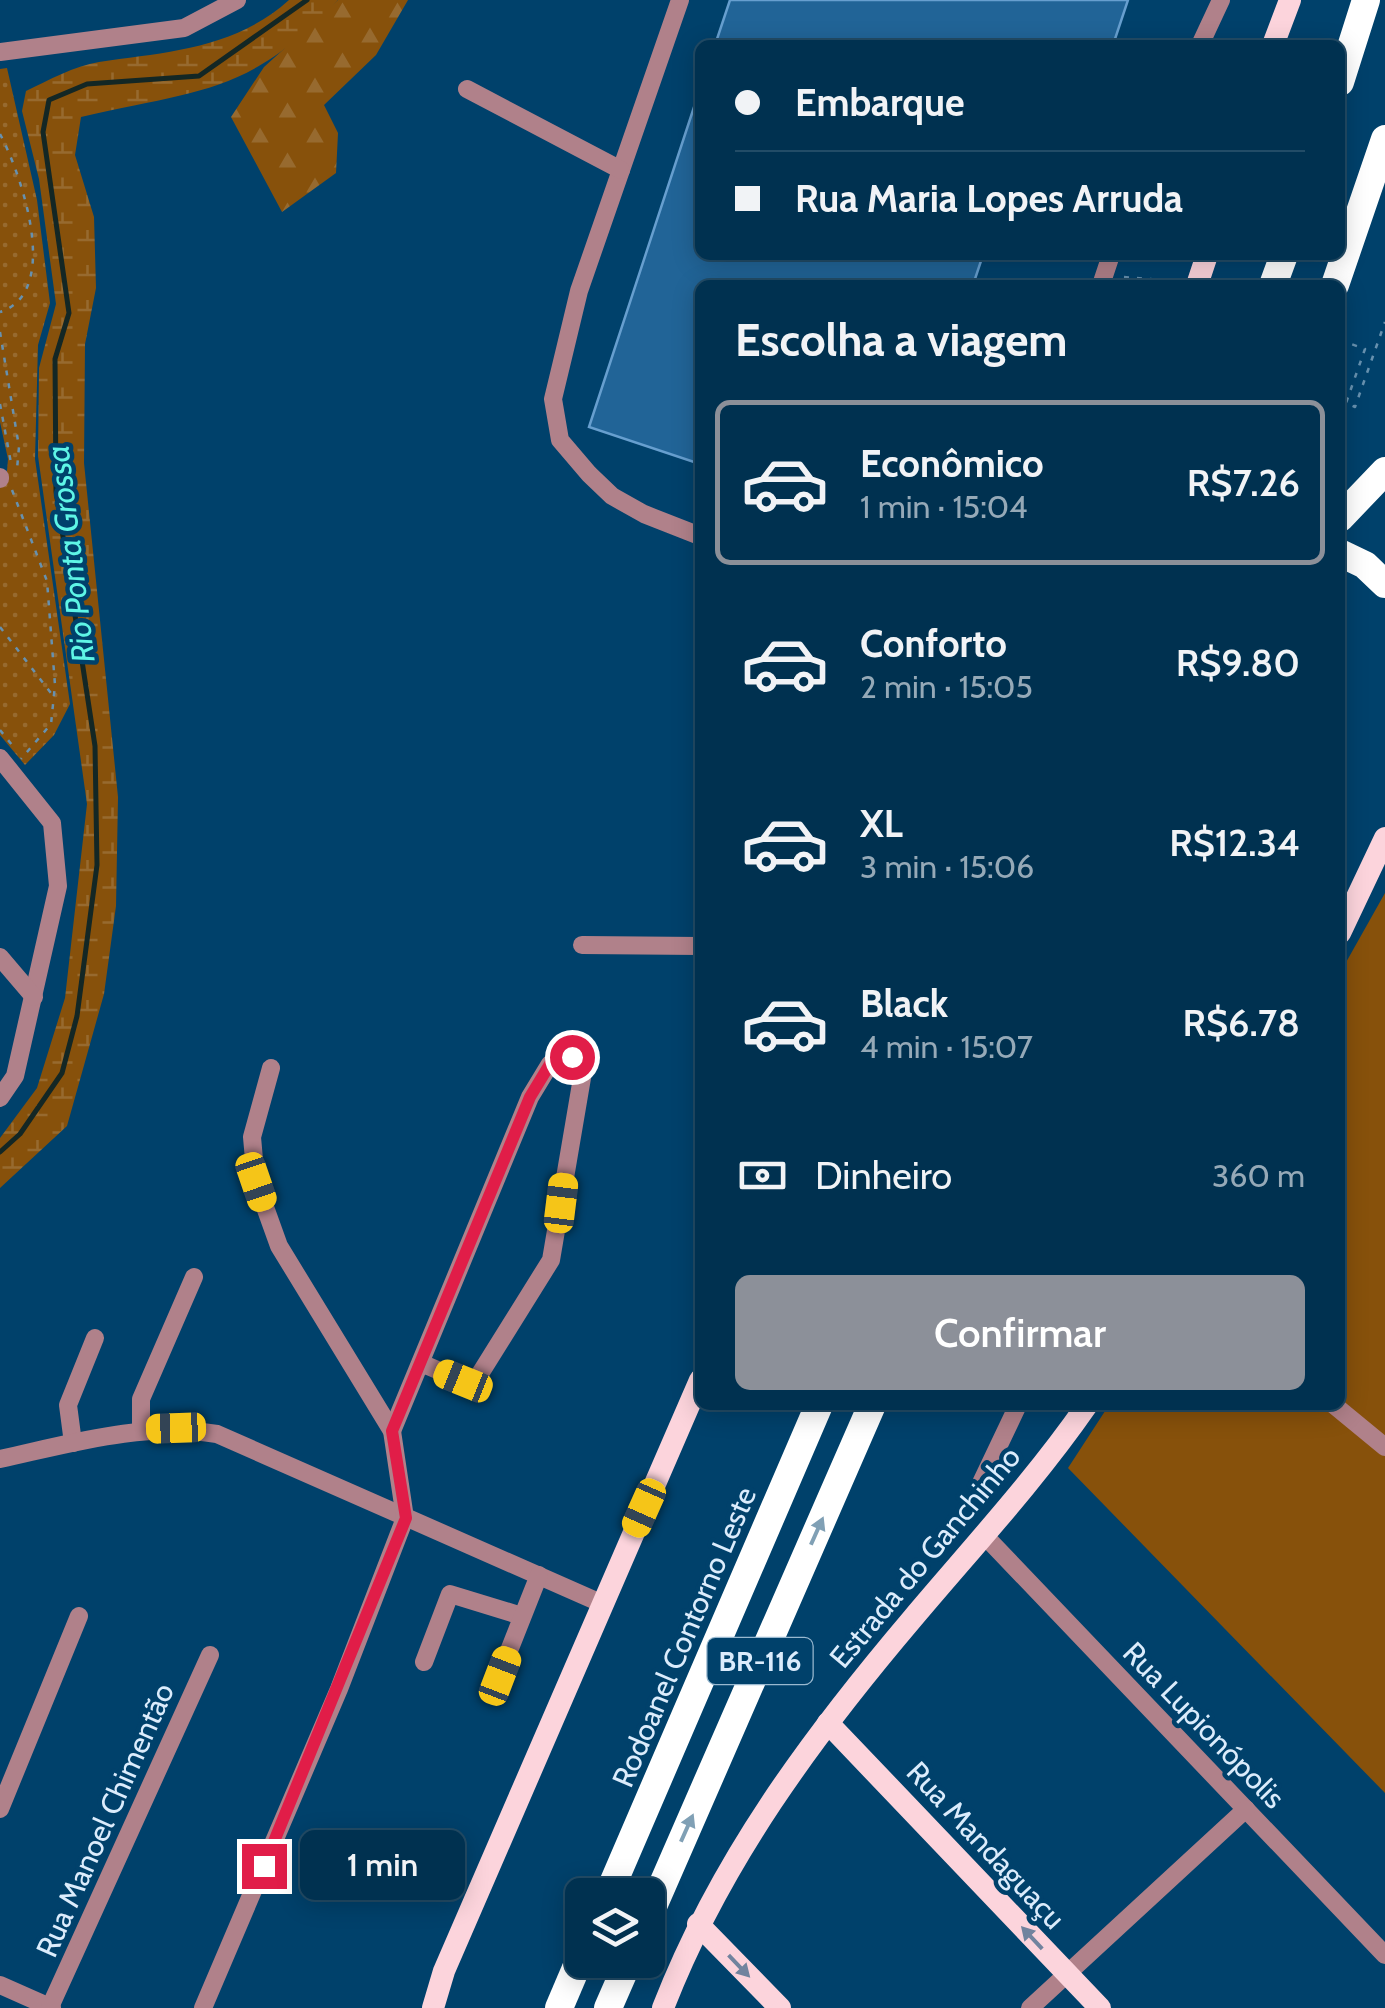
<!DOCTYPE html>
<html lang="pt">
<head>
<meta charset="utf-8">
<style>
	body { margin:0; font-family:Cabin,sans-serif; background:#0e3d5a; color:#f1f3f6; height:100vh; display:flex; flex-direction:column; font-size:38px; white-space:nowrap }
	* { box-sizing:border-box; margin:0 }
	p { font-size:32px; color:#95a9b7 }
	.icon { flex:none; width:55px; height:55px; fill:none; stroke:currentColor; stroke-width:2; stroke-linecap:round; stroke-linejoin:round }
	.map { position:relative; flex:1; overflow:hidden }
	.details { position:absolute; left:695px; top:280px; width:650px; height:1130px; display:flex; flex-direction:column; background:#003150; border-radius:15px; box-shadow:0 5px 25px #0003,0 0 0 2px #224c67 }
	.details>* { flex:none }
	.top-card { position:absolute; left:695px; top:40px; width:650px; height:220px; border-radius:15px; box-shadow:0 5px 25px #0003,0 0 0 2px #224c67; display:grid; align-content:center; height:220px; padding:0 40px; background:#003150 }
	.buttons { position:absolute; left:565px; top:1878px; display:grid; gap:20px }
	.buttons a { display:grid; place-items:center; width:100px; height:100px; border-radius:15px; background:#003150; box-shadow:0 5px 25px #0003,0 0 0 2px #224c67; font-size:50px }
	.end { position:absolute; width:45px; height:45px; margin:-22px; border:12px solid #e11d48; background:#fff; box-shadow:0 0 0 5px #fff }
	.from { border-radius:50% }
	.bubble { position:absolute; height:70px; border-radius:15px; background:#003150; box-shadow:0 5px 25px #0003,0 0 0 2px #224c67; font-size:32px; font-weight:600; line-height:70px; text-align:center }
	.car { position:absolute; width:30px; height:60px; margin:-30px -15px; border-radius:12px; box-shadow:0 0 8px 2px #0007; background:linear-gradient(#f5c518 24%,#345 0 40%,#f5c518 0 76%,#345 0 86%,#f5c518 0) }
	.top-card b { display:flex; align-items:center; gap:35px; height:95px; font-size:38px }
	.top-card b+b { border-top:2px solid #224c67 }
	.top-card i { width:25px; height:25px; background:#f1f3f6 }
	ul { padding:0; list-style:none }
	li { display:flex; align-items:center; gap:30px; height:165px; margin:0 20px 15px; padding:0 20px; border:5px solid transparent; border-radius:15px }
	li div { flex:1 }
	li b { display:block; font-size:38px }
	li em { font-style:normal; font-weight:600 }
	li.active { border-color:#8c9099 }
	li>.icon { width:90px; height:90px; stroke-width:1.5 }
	h2 { padding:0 40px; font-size:45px; line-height:120px }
	.pay { display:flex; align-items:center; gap:25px; height:110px; padding:0 40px; font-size:38px }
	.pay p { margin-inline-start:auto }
	.button { display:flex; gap:20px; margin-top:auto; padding:20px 40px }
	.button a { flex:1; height:115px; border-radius:15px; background:#8c9099; color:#fff; font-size:40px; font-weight:600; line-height:115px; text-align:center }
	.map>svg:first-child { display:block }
	.grass { fill:#87510b }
	.forest { fill:url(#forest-firs) }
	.wetland { fill:url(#wetland-marsh) }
	.park { fill:url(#park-dots) }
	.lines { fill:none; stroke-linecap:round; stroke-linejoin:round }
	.stream { stroke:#132725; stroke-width:5 }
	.building { fill:#216497; stroke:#679fcf; stroke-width:2.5 }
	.path { stroke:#6791af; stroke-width:2.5; stroke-dasharray:5 8; stroke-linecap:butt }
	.minor { stroke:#b0818a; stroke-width:18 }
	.major { stroke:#fcd4dc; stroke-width:22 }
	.highway { stroke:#fff; stroke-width:28 }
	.oneway { fill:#80a0b5 }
	.oneway2 { fill:#71839e }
	.route { stroke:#e11d48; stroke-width:12 }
	.labels { text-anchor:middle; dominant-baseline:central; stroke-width:9; stroke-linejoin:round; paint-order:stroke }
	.shield { fill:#00416b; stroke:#99b9d0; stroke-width:2.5 }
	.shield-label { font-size:28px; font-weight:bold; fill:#dbecfc }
	.street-label { font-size:30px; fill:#dbecfc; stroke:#00416b }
	.water-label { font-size:32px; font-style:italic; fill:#5ef5e6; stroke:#00416b }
</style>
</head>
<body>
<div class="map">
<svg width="1385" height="2008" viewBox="0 0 1385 2008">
	<defs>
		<pattern id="forest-firs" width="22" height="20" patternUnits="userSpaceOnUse" patternTransform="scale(2.5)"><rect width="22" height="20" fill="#87510b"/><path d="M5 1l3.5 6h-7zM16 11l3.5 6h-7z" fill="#976a2f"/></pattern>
		<pattern id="wetland-marsh" width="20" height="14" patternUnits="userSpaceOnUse" patternTransform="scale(2.5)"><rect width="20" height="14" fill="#87510b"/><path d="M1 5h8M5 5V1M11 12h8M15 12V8" fill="none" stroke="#976a2f"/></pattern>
		<pattern id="park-dots" width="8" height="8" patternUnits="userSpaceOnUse" patternTransform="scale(2.5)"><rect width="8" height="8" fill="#87510b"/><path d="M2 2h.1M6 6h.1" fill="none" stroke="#976a2f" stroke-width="1.8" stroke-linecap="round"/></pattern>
	</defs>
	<rect width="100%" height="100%" fill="#00416b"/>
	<path class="grass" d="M 1385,893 L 1385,1793 L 1068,1468 L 1109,1405 L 1340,1405 L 1340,973 Z"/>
	<path class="forest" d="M 338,0 L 408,0 L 376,55 L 324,105 L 338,133 L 336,173 L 282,212 L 231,117 L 264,67 Z"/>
	<path class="wetland" d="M 289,0 L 338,0 C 248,96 199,89 81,117 L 75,155 L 94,217 L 96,288 L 85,344 L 84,463 L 118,797 L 116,906 L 104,994 L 67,1126 L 0,1188 L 0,1138 L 37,1088 L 65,998 L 87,804 L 38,456 L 39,368 L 56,304 L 39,179 L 22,111 L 26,91 C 49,80 74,66 99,62 C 167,52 235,49 289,0 Z"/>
	<path class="park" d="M 7,68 L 37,200 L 50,303 L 38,345 L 35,459 L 70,704 L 54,735 L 25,765 L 0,735 L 0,488 L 6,483 L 8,459 L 0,422 L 0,69 Z"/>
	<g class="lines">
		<path class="stream" d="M 0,1152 L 20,1134 L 62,1073 L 77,1016 L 97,865 L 95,746 L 56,491 L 55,359 L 69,313 L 43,132 L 49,100 L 87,84 L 199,76 L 307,0"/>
	</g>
	<g class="building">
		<path d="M 730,0 L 1128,0 L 1113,45 L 715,45 Z"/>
		<path d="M 697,98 L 700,255 L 983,255 L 973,285 L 700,285 L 700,464 L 589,427 Z"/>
	</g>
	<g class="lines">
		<g class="path">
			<path d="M 0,134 C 20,171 63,292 0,312"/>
			<path d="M 1124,277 L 1176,281"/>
			<path d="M 0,332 L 19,447 L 17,469"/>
			<path d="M 1340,340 L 1365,349 L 1346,403 L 1355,407 L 1385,322"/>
			<path d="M 0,404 L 11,463"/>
			<path d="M 12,490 L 47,581 L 55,685 L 51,724 L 21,759"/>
			<path d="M 0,627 L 54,697"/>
			<path d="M 0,730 L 12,745"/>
		</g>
		<g class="minor">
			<path d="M 680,0 L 579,291 L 553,399 L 560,440 L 589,474 L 612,496 L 644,514 L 700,536"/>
			<path d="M 1200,45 L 1221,0"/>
			<path d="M 0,52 L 184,28 L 237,0"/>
			<path d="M 467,89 L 621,170"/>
			<path d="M 1101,285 L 1111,255"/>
			<path d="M 0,477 L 0,479"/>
			<path d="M 0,758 L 52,823 L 58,886 L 15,1076 L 0,1098"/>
			<path d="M 582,945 L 700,946"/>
			<path d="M 0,957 L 34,997"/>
			<path d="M 1334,1405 L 1385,1447"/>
			<path d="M 141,1429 L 141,1399 L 194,1277"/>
			<path d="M 392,1431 L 530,1097 L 550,1064 L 571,1057 L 583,1072 L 551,1260 L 478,1377 L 463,1381 L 421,1363"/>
			<path d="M 73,1443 L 68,1405 L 95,1338"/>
			<path d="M 0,1459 C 73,1443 142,1422 217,1434 L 603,1604"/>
			<path d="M 979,1487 L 1018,1405"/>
			<path d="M 983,1534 L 1385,1955"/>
			<path d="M 424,1662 L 450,1594 L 522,1616"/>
			<path d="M 499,1676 L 539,1575"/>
			<path d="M 0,1809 L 79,1616"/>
			<path d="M 0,1985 L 52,2008"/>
			<path d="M 50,2007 L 210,1655"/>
			<path d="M 203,2008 L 339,1689 L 405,1518 L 392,1431 L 279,1246 L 256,1182 L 252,1137 L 271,1068"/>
			<path d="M 1030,2008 L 1246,1809"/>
		</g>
		<g class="major">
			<path d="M 1273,45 L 1290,0"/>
			<path d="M 1197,285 L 1207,255"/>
			<path d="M 1340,933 L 1385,838"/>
			<path d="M 828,1723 L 1100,2008"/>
			<path d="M 698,1924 L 780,2008"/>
			<path d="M 433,2008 L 444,1971 L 700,1380"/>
			<path d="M 663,2008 C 720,1861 812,1737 913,1618 C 972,1548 1035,1480 1087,1405"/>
		</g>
		<g class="highway">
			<path d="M 1340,82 L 1366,0"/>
			<path d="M 1273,285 L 1284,255"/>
			<path d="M 1335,285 L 1385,139"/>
			<path d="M 1340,518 L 1385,471"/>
			<path d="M 1340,553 L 1365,565 L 1385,584"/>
			<path d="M 608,1895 L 819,1405"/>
			<path d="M 648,1918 L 872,1405"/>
			<path d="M 559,2008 L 582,1954"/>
			<path d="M 608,2008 L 629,1960"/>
		</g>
	</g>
	<defs><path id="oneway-solid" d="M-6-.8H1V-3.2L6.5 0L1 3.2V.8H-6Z" transform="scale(2.5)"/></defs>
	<g class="oneway">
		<use href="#oneway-solid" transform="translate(817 1531) rotate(-66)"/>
		<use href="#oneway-solid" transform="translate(687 1828) rotate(-66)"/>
	</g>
	<g class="oneway2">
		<use href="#oneway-solid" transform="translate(1032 1938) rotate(-133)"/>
		<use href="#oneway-solid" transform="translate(739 1966) rotate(46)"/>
	</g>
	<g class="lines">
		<path class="route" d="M 264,1866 L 406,1518 L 392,1431 L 530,1097 L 550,1064 L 572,1057"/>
	</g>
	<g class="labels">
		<rect class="shield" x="707.5" y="1638" width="105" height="46" rx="8"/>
		<g class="shield-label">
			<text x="760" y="1661">BR-116</text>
		</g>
		<g class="street-label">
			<text transform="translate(925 1557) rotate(-50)">Estrada do Ganchinho</text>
			<text transform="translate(684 1637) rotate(-67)">Rodoanel Contorno Leste</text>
			<text transform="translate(1204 1725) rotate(46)">Rua Lupionópolis</text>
			<text transform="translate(105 1820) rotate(-66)">Rua Manoel Chimentão</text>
			<text transform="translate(986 1845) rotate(47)">Rua Mandaguaçu</text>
		</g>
		<g class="water-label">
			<text transform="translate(70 554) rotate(-97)">Rio Ponta Grossa</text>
		</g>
	</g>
</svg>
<div class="buttons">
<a><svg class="icon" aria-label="layers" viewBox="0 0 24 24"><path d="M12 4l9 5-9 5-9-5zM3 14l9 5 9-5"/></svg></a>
</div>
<i class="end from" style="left:572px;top:1057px"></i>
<i class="end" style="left:264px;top:1866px"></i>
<div class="bubble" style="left:300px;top:1830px;width:165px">1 min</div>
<i class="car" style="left:256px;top:1182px;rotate:161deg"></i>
<i class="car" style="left:561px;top:1203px;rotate:7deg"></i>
<i class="car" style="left:463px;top:1381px;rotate:292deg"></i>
<i class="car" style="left:176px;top:1428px;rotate:268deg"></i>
<i class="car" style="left:644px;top:1508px;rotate:204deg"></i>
<i class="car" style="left:500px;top:1676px;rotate:21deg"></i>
<div class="top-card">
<b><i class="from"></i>Embarque</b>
<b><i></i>Rua Maria Lopes Arruda</b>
</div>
<section class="details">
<h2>Escolha a viagem</h2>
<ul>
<li class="active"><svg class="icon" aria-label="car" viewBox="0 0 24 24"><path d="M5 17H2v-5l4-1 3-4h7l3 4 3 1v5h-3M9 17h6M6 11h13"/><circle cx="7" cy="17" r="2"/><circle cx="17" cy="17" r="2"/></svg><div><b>Econômico</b><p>1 min · 15:04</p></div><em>R$7.26</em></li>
<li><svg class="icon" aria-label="car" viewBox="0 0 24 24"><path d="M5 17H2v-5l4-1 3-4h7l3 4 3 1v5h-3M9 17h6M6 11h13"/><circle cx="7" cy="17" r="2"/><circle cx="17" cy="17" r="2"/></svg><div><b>Conforto</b><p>2 min · 15:05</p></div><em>R$9.80</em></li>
<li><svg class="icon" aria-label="car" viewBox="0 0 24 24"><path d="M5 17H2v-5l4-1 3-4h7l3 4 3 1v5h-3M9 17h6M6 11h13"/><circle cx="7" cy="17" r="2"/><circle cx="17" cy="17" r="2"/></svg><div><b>XL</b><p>3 min · 15:06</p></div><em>R$12.34</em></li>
<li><svg class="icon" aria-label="car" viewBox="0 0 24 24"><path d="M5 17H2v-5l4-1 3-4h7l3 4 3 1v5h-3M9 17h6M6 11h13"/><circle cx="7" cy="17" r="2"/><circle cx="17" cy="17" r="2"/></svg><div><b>Black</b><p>4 min · 15:07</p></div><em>R$6.78</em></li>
</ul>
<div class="pay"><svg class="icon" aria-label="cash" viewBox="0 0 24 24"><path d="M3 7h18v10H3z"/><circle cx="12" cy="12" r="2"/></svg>Dinheiro<p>360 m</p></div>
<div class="button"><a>Confirmar</a></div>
</section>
</div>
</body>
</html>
